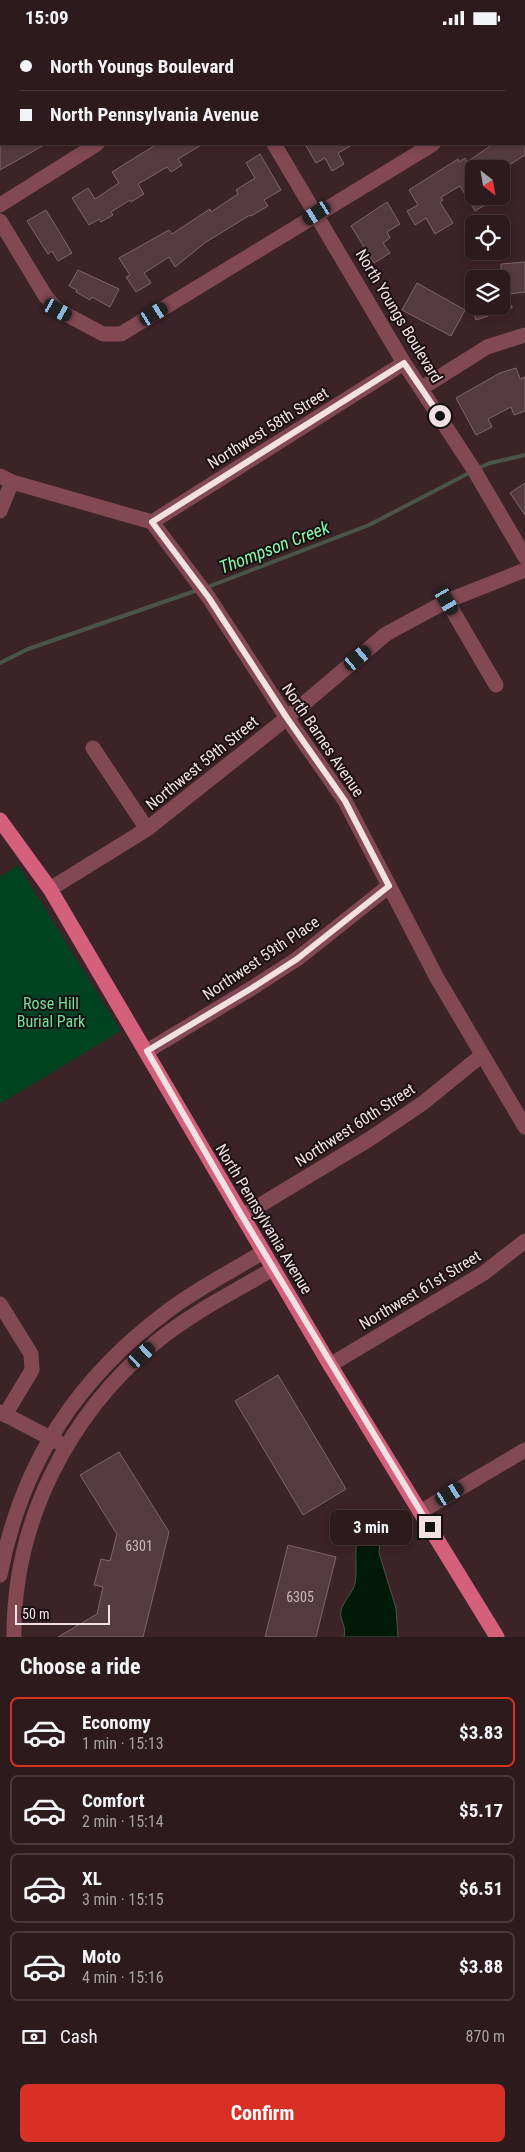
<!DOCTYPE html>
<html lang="en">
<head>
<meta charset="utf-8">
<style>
	body { margin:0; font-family:"Roboto Condensed",sans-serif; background:#342326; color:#f1f3f6; height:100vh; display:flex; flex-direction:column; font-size:19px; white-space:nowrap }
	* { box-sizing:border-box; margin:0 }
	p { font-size:16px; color:#a6a1a4 }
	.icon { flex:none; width:28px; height:28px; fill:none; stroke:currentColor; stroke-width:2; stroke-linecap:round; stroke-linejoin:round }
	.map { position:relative; height:1602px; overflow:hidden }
	.details { display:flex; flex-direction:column; background:#2c1a1d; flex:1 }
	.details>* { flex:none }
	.hud { position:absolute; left:0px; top:0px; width:525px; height:110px; box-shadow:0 2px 8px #0003,0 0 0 1px #48383b; display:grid; align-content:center; height:110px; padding:0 20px; background:#2c1a1d }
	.needle { width:32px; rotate:149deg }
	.fabs { position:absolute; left:465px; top:125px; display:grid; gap:10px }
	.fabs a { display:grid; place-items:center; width:45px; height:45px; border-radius:8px; background:#2c1a1d; box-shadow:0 2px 8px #0003,0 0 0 1px #48383b; font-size:25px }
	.scale { position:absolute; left:15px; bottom:12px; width:95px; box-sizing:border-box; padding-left:5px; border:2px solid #f2e1e3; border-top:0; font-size:14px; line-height:18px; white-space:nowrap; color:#f2e1e3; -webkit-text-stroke:4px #1b1012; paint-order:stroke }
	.end { position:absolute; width:22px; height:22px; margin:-11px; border:6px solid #f2e1e3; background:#111; box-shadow:0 0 0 2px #111 }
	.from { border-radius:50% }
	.bubble { position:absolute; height:35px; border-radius:8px; background:#2c1a1d; box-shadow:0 2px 8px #0003,0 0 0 1px #48383b; font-size:16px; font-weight:700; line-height:35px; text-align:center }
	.car { position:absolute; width:15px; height:30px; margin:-15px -8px; border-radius:6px; box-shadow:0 0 4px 1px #0007; background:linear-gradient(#222 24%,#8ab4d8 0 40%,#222 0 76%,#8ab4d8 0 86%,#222 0) }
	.hud b { display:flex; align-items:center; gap:18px; height:48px; font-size:19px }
	.hud b+b { border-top:1px solid #48383b }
	.hud i { width:12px; height:12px; background:#f1f3f6 }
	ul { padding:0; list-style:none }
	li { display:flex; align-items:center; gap:15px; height:70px; margin:0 10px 8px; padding:0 10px; border:2px solid #48383b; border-radius:8px }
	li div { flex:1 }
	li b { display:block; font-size:19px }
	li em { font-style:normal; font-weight:700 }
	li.active { border-color:#d93025 }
	li>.icon { width:45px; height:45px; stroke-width:1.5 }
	h2 { padding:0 20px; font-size:22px; line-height:60px }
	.pay { display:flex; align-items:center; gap:12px; height:55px; padding:0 20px; font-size:19px }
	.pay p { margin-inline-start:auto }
	.primary-button { display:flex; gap:10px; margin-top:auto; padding:10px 20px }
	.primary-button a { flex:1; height:58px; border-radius:8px; background:#d93025; color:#fff; font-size:20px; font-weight:700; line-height:58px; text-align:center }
	.status { display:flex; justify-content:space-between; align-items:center; height:35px; padding:0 25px; background:#2c1a1d; direction:ltr }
	.status svg { height:14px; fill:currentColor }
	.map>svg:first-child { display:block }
	.green { fill:#004321 }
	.water { fill:#011909; stroke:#49554a }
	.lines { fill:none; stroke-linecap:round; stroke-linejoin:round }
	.stream { stroke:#49554a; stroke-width:4 }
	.building { fill:#553b3f; stroke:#81656a }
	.minor { stroke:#824854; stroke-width:15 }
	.major { stroke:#d5607c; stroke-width:15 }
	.route { stroke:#f2e1e3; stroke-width:6 }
	.labels { text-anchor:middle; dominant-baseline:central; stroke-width:4; stroke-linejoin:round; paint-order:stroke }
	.number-label { font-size:14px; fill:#cbb8ba }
	.street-label { font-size:16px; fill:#f2e1e3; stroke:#1b1012 }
	.park-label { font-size:16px; fill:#71e199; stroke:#1b1012 }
	.water-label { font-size:18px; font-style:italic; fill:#86f6ac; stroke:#1b1012 }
</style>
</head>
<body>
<div class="status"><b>15:09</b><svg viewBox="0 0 49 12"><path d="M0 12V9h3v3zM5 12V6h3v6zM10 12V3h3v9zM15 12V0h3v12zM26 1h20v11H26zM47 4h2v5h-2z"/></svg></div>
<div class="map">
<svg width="525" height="1602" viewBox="0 0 525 1602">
	<rect width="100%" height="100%" fill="#3b2327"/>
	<path class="green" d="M 18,830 L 121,996 L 0,1069 L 0,842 Z"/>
	<path class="water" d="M 368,1490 L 379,1492 L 381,1496 L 379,1518 L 396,1573 L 398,1602 L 344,1602 C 347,1591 339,1584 341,1576 C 343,1566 353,1558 355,1548 C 359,1526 349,1507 368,1490 Z"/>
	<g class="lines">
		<g class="stream">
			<path d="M 477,434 L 490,428 L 525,420"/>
			<path d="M 205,553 L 369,490 L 471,437"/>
			<path d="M 0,628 L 28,614 L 198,555"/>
		</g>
	</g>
	<g class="building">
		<path d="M 0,109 L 46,109 L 0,135 Z"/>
		<path d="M 157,109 L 203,109 L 178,124 L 182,130 L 171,137 L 167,132 L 138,149 L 144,159 L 131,167 L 130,165 L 111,177 L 113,180 L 101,187 L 99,184 L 89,190 L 72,163 L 88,153 L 95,164 L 119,148 L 112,137 Z"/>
		<path d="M 305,109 L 354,109 L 338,118 L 344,129 L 332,136 L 325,123 L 316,128 Z"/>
		<path d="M 493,109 L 525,109 L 525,120 L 503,134 L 474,134 L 474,161 L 500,161 L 475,176 L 460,151 L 441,162 L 443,165 L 440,167 L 453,188 L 435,199 L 426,183 L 415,190 L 407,176 L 418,170 L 409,155 L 458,124 L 459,127 L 465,123 L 467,127 Z"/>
		<path d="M 260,119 L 281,155 L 264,165 L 268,171 L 251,181 L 250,180 L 206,207 L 175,232 L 169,222 L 144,238 L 151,248 L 136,257 L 126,242 L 130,240 L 119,223 L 169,195 L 172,199 L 210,174 L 211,177 L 238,159 L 236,155 L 255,143 L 246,128 Z"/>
		<path d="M 387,167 L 400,189 L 387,197 L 390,203 L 383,208 L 390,218 L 374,228 L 351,191 Z"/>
		<path d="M 46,175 L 72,218 L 58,226 L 52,216 L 48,219 L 27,186 Z"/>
		<path d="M 525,227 L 525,257 L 501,260 L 501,229 Z"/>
		<path d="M 78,235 L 119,254 L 110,272 L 92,262 L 90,265 L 76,257 L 77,255 L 69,251 Z"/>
		<path d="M 417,248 L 465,275 L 451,301 L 402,275 Z"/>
		<path d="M 471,271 L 512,271 L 512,273 L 476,285 Z"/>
		<path d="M 516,333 L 520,344 L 525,342 L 525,376 L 514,380 L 511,372 L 488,384 L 492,392 L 476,400 L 456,363 L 500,338 Z"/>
		<path d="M 525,448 L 525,480 L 510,458 Z"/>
		<path d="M 278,1340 L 346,1454 L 303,1480 L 235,1366 Z"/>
		<path d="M 119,1417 L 169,1497 L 143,1602 L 58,1602 L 97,1579 L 103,1552 L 94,1550 L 101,1524 L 110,1526 L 117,1499 L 80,1440 Z"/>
		<path d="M 288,1510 L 336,1522 L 316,1602 L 265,1602 Z"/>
	</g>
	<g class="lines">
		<g class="minor">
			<path d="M 267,1 L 269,0"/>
			<path d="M 524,61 L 525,60"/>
			<path d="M 274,109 L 404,328 L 474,435 L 525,522"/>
			<path d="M 0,170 L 97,109"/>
			<path d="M 0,186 L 46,262 L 58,275 L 103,299 L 121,299 L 433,109"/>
			<path d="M 422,353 L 487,312 L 525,300"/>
			<path d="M 0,441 L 12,447 L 152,487 L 209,563 L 287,683 L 345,766 L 437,943 L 525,1092"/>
			<path d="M 0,476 L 12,447"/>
			<path d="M 152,487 L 404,328"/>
			<path d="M 447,566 L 496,650"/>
			<path d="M 93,713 L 147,794"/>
			<path d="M 50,854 L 147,794 L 287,683 L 386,599 L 447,566 L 525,535"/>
			<path d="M 147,1016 L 252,953 L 297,924 L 389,851"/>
			<path d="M 242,1181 L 368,1105 L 423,1068 L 482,1020"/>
			<path d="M 0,1269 L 31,1319 L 32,1335 L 5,1380"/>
			<path d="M 330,1330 L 484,1238 L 525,1206"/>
			<path d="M 0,1377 L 58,1407"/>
			<path d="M 420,1477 L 525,1415"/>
			<path d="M 0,1540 C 22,1427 77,1343 169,1275 C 198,1253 232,1236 263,1217"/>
			<path d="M 14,1602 C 13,1488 68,1380 155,1308 C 190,1279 233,1257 273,1234"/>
		</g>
		<path class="major" d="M 0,785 L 50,854 L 330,1330 L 497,1602"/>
	</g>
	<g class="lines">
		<path class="route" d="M 430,1492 L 242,1181 L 147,1016 L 252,953 L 297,924 L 389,851 L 345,766 L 287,683 L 209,563 L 152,487 L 404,328 L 440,381"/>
	</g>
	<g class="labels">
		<g class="number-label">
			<text x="139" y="1511">6301</text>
			<text x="300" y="1562">6305</text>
		</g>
		<g class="street-label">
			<text transform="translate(399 281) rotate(59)">North Youngs Boulevard</text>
			<text transform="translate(268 393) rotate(-32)">Northwest 58th Street</text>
			<text transform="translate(323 705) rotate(56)">North Barnes Avenue</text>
			<text transform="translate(202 728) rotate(-39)">Northwest 59th Street</text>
			<text transform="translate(261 923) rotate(-34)">Northwest 59th Place</text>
			<text transform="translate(355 1090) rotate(-33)">Northwest 60th Street</text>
			<text transform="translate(264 1184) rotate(59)">North Pennsylvania Avenue</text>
			<text transform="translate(420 1255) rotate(-31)">Northwest 61st Street</text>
		</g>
		<g class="park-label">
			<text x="51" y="968">Rose Hill<tspan x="51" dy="18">Burial Park</tspan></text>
		</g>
		<g class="water-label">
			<text transform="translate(274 512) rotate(-21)">Thompson Creek</text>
		</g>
	</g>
</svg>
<div class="fabs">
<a><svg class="needle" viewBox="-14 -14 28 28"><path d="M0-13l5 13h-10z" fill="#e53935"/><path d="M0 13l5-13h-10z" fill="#a6a1a4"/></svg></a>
<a><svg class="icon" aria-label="locate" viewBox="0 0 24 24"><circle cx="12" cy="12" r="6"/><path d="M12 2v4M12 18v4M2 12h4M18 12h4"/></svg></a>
<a><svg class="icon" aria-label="layers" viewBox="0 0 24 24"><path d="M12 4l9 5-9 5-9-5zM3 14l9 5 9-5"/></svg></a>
</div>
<div class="scale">50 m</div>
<i class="end from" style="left:440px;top:381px"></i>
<i class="end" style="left:430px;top:1492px"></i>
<div class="bubble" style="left:330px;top:1475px;width:82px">3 min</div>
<i class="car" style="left:317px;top:178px;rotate:238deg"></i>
<i class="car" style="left:58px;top:275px;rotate:119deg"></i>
<i class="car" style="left:154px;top:279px;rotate:59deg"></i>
<i class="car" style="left:447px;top:566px;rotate:150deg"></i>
<i class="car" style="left:358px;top:623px;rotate:50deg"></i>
<i class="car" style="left:142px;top:1320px;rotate:48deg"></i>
<i class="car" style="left:450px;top:1459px;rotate:59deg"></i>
<div class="hud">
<b><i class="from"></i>North Youngs Boulevard</b>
<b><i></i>North Pennsylvania Avenue</b>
</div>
</div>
<section class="details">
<h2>Choose a ride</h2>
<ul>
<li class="active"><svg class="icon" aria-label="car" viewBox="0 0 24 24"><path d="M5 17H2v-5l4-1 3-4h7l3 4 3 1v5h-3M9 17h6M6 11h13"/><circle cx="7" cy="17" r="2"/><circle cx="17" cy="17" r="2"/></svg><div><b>Economy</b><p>1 min · 15:13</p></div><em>$3.83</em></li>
<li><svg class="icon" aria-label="car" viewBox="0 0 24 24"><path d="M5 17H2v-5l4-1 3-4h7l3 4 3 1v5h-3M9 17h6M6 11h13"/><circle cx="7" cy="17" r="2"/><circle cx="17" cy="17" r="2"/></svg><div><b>Comfort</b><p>2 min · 15:14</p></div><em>$5.17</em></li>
<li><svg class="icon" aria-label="car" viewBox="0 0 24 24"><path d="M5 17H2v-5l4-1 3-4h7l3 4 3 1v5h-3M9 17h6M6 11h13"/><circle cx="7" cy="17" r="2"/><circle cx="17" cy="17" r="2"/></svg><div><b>XL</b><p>3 min · 15:15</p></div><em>$6.51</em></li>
<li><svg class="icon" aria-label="car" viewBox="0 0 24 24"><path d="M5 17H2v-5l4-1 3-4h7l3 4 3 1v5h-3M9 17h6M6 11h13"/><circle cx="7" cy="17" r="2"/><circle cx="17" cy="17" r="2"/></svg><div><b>Moto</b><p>4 min · 15:16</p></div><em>$3.88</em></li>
</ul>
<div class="pay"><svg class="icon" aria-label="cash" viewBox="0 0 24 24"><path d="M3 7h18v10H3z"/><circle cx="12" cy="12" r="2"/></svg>Cash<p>870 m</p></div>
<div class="primary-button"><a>Confirm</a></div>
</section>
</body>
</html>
